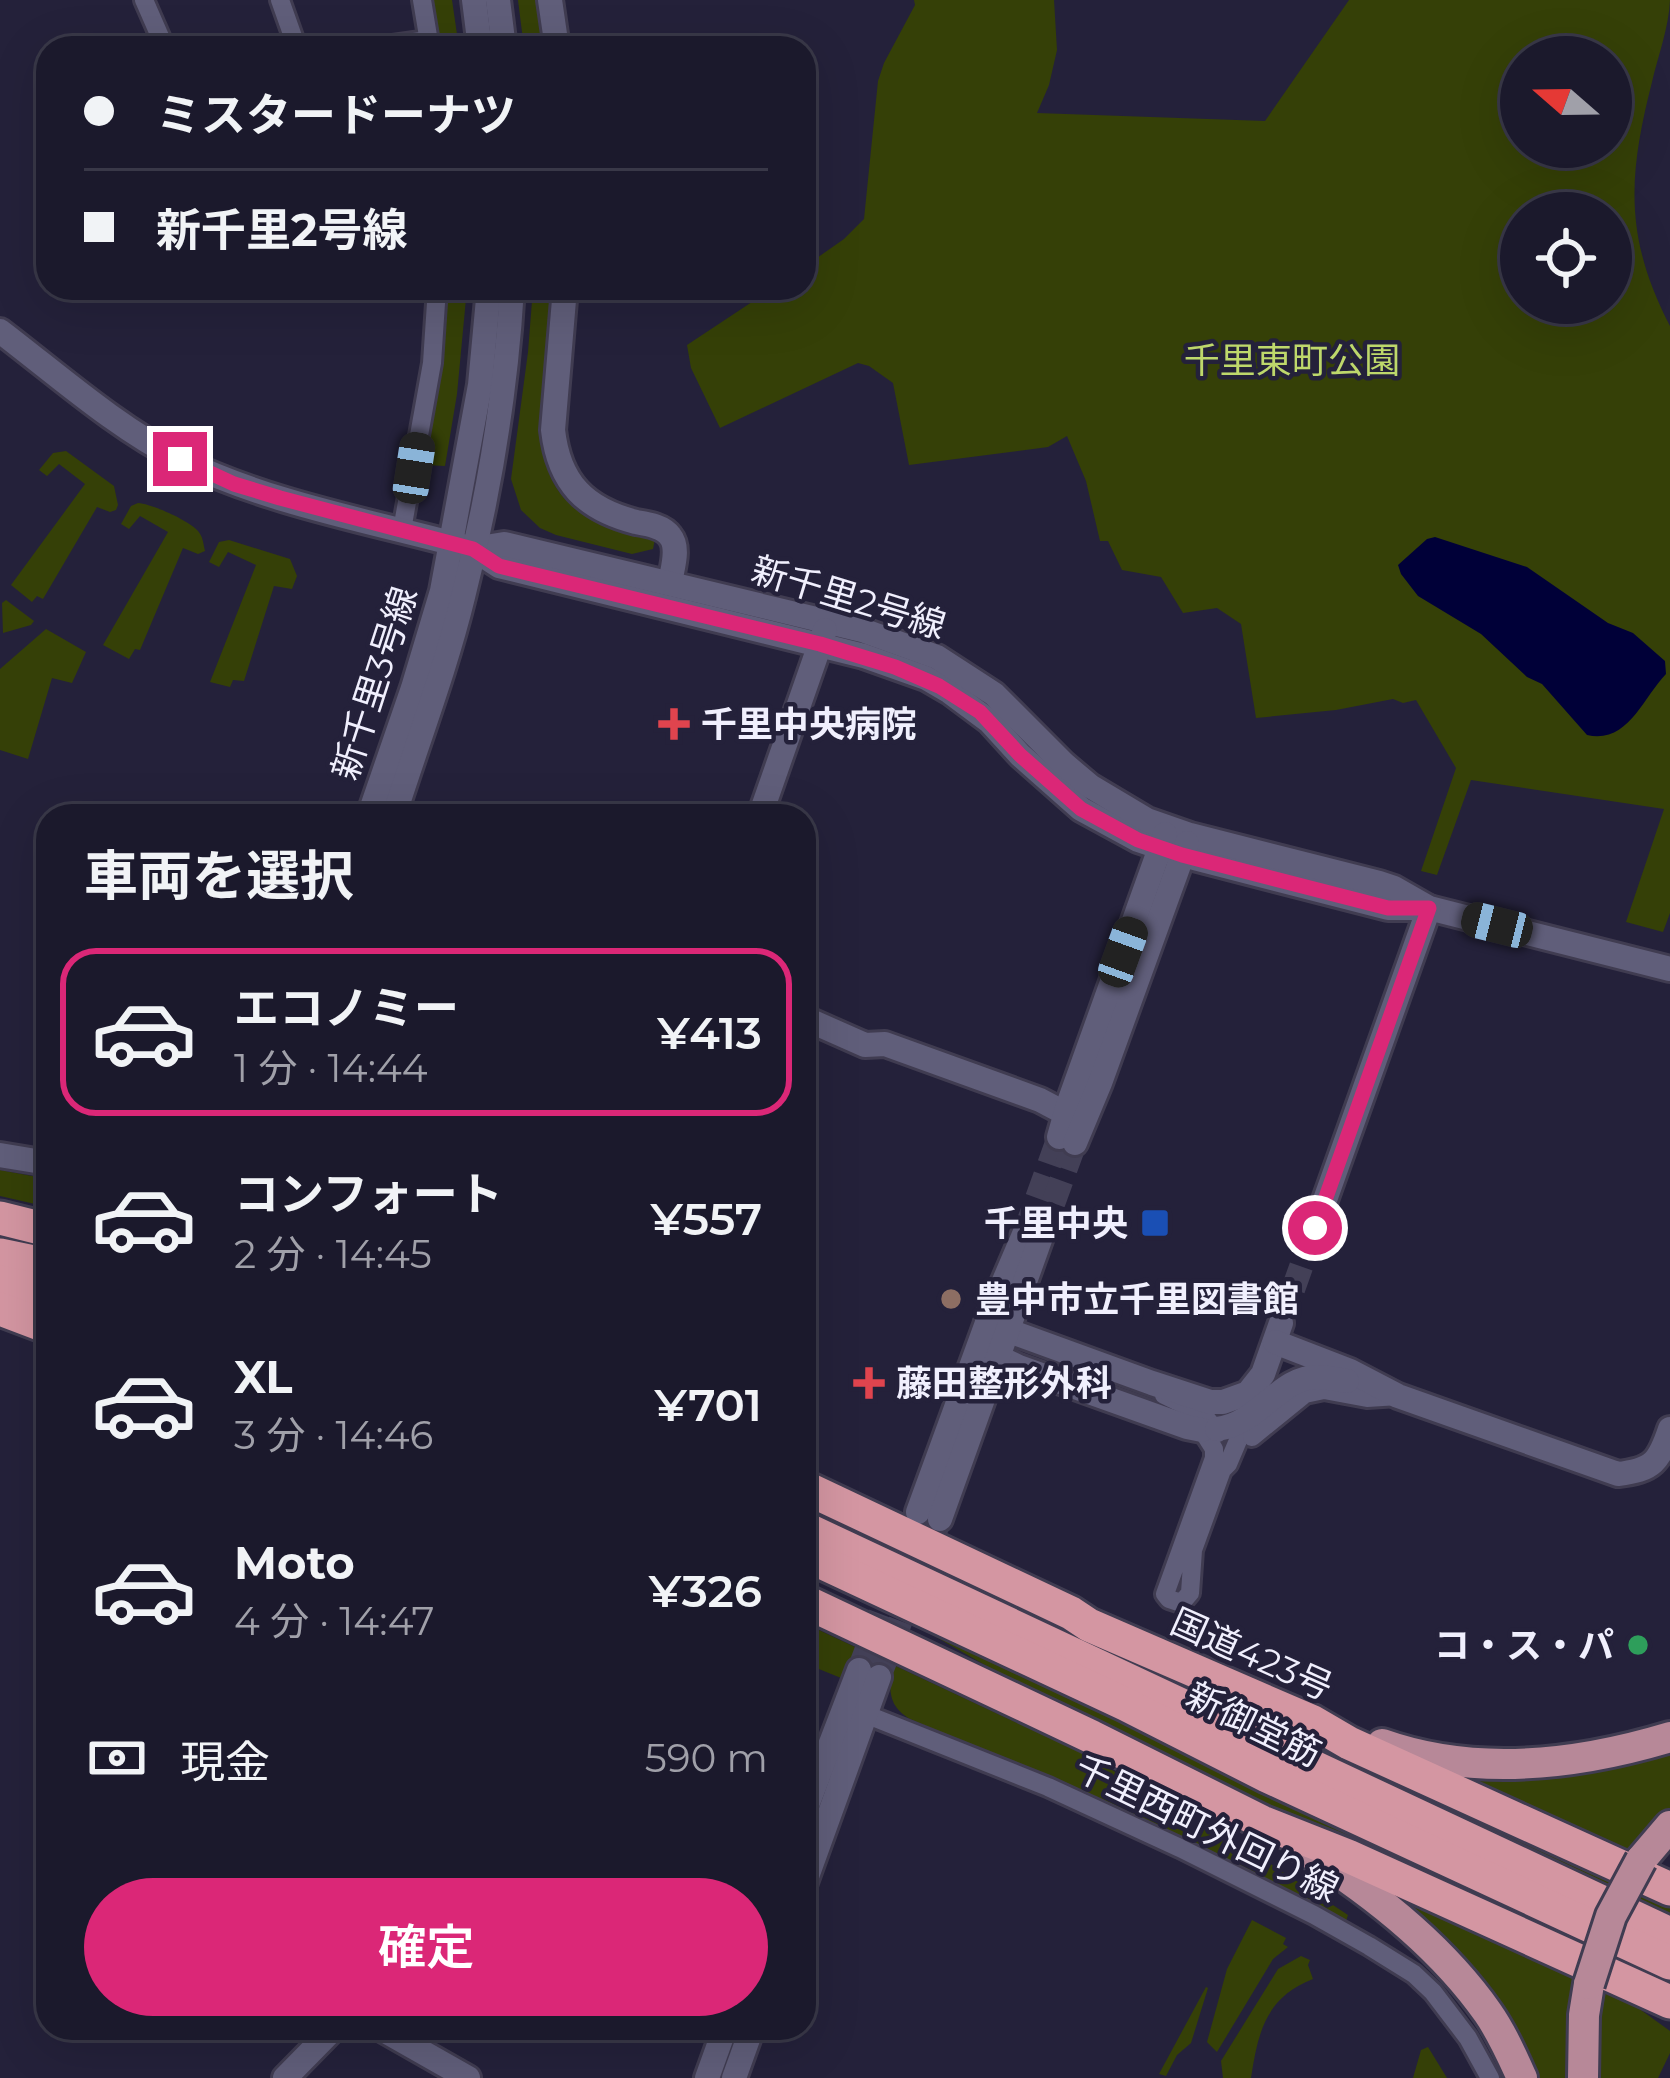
<!DOCTYPE html>
<html lang="ja">
<head>
<meta charset="utf-8">
<style>
	body { margin:0; font-family:Montserrat,"Noto Sans JP",sans-serif; background:#242234; color:#f1f3f6; height:100vh; display:flex; flex-direction:column; font-size:45px; white-space:nowrap }
	* { box-sizing:border-box; margin:0 }
	p { font-size:39px; color:#a0a0a9 }
	.icon { flex:none; width:66px; height:66px; fill:none; stroke:currentColor; stroke-width:2; stroke-linecap:round; stroke-linejoin:round }
	.map { position:relative; flex:1; overflow:hidden }
	.drawer { position:absolute; left:36px; top:804px; width:780px; height:1236px; display:flex; flex-direction:column; background:#1b192c; border-radius:36px; box-shadow:0 12px 48px #0002,0 0 0 3px #393848 }
	.drawer>* { flex:none }
	.hud { position:absolute; left:36px; top:36px; width:780px; height:264px; border-radius:36px; box-shadow:0 12px 48px #0002,0 0 0 3px #393848; display:grid; align-content:center; height:264px; padding:0 48px; background:#1b192c }
	.needle { width:78px; rotate:290deg }
	.fabs { position:absolute; left:1500px; top:36px; display:grid; gap:24px }
	.fabs a { display:grid; place-items:center; width:132px; height:132px; border-radius:50%; background:#1b192c; box-shadow:0 12px 48px #0002,0 0 0 3px #393848; font-size:60px }
	.end { position:absolute; width:54px; height:54px; margin:-27px; border:15px solid #db2777; background:#fff; box-shadow:0 0 0 6px #fff }
	.from { border-radius:50% }
	.car { position:absolute; width:36px; height:72px; margin:-36px -18px; border-radius:15px; box-shadow:0 0 9px 3px #0007; background:linear-gradient(#222 24%,#8ab4d8 0 40%,#222 0 76%,#8ab4d8 0 86%,#222 0) }
	.hud b { display:flex; align-items:center; gap:42px; height:114px; font-size:45px }
	.hud b+b { border-top:3px solid #393848 }
	.hud i { width:30px; height:30px; background:#f1f3f6 }
	ul { padding:0; list-style:none }
	li { display:flex; align-items:center; gap:36px; height:168px; margin:0 24px 18px; padding:0 24px; border:6px solid transparent; border-radius:36px }
	li div { flex:1 }
	li b { display:block; font-size:45px }
	li em { font-style:normal; font-weight:600 }
	li.on { border-color:#db2777 }
	li>.icon { width:108px; height:108px; stroke-width:1.5 }
	h2 { padding:0 48px; font-size:54px; line-height:144px }
	.pay { display:flex; align-items:center; gap:30px; height:132px; padding:0 48px; font-size:45px }
	.pay p { margin-inline-start:auto }
	.button { display:flex; gap:24px; margin-top:auto; padding:24px 48px }
	.button a { flex:1; height:138px; border-radius:72px; background:#db2777; color:#fff; font-size:48px; font-weight:600; line-height:138px; text-align:center }
	.map>svg:first-child { display:block }
	.green { fill:#354007; fill-rule:evenodd }
	.water { fill:#000038 }
	.lines { fill:none; stroke-linecap:round; stroke-linejoin:round }
	.tertiary-tunnel { stroke:#434057; stroke-width:24; stroke-dasharray:24 12; stroke-linecap:butt }
	.minor-casing { stroke:#403c51; stroke-width:24 }
	.tertiary-casing { stroke:#403c51; stroke-width:30 }
	.primary-casing { stroke:#403c51; stroke-width:36 }
	.trunk-casing { stroke:#403c51; stroke-width:39 }
	.minor { stroke:#605e7a; stroke-width:18 }
	.tertiary { stroke:#605e7a; stroke-width:24 }
	.primary { stroke:#b78898; stroke-width:30 }
	.trunk { stroke:#d496a2; stroke-width:33 }
	.primary-bridge-casing { stroke:#403c51; stroke-width:36; stroke-linecap:butt }
	.primary-bridge { stroke:#b78898; stroke-width:30 }
	.route { stroke:#db2777; stroke-width:15 }
	.health-dot { fill:#e0444e; stroke:#24213a; stroke-width:4.5 }
	.transit-dot { fill:#1a4fb4; stroke:#24213a; stroke-width:4.5 }
	.education-dot { fill:#8d6e63; stroke:#24213a; stroke-width:4.5 }
	.leisure-dot { fill:#2e9e5b; stroke:#24213a; stroke-width:4.5 }
	.labels { text-anchor:middle; dominant-baseline:central; stroke-width:9; stroke-linejoin:round; paint-order:stroke }
	.park-label { font-size:36px; fill:#bed86b; stroke:#24213a }
	.street-label { font-size:36px; fill:#f0effd; stroke:#24213a }
	.poi-label { font-size:36px; font-weight:bold; fill:#f0effd; stroke:#24213a; text-anchor:start }
</style>
</head>
<body>
<div class="map">
<svg width="1670" height="2078" viewBox="0 0 1670 2078">
	<rect width="100%" height="100%" fill="#24213a"/>
	<g class="green">
		<path d="M 431,0 L 452,0 L 459,48 L 438,48 Z"/>
		<path d="M 518,0 L 538,0 L 545,48 L 524,48 Z"/>
		<path d="M 914,0 L 1054,0 L 1057,50 L 1049,85 L 1037,113 L 1265,121 L 1349,0 L 1670,0 C 1669,27 1658,56 1652,82 C 1628,176 1624,237 1670,326 L 1670,913 L 1663,932 L 1626,922 L 1664,809 L 1471,780 L 1437,875 L 1421,871 L 1456,768 L 1416,700 L 1403,703 L 1393,699 L 1336,710 L 1256,718 L 1241,624 L 1217,608 L 1183,613 L 1161,577 L 1122,570 L 1108,541 L 1100,541 L 1086,481 L 1067,436 L 1048,447 L 909,465 L 893,383 L 869,366 L 858,363 L 720,428 L 691,368 L 687,345 L 773,288 L 804,288 L 804,267 L 844,239 L 864,219 L 878,81 L 884,63 L 915,5 ZM 1521,57 L 1611,57 L 1611,147 L 1521,147 ZM 1521,213 L 1611,213 L 1611,303 L 1521,303 Z"/>
		<path d="M 447,288 L 467,288 L 457,394 L 445,466 L 425,465 L 437,393 Z"/>
		<path d="M 533,288 L 552,288 C 551,313 549,338 546,363 C 540,422 529,487 593,520 C 612,531 635,534 655,539 L 653,549 L 632,554 L 556,535 L 540,528 L 521,510 L 511,479 L 528,352 Z"/>
		<path d="M 66,451 L 114,486 L 118,505 L 116,510 L 110,512 L 97,507 L 43,599 L 37,596 L 32,602 L 11,585 L 85,484 L 59,464 L 47,476 L 39,470 L 53,453 Z"/>
		<path d="M 138,503 C 152,504 188,520 198,531 C 203,537 203,542 205,551 L 198,554 L 183,548 L 140,650 L 135,649 L 129,659 L 103,645 L 168,532 L 140,516 L 129,529 L 121,524 L 131,506 Z"/>
		<path d="M 229,540 L 290,559 L 297,576 L 292,589 L 274,586 L 244,681 L 233,680 L 230,687 L 210,682 L 256,565 L 228,552 L 219,567 L 209,562 L 219,542 Z"/>
		<path d="M 6,600 L 34,621 L 31,625 L 3,633 L 2,603 Z"/>
		<path d="M 46,629 L 86,652 L 72,683 L 52,678 L 28,759 L 0,750 L 0,669 Z"/>
		<path d="M 0,1170 L 48,1179 L 48,1207 L 0,1196 Z"/>
		<path d="M 998,1605 L 1341,1746 L 1670,1900 L 1670,1922 Z"/>
		<path d="M 910,1622 L 1670,1975 L 1670,1996 L 1067,1712 Z"/>
		<path d="M 804,1623 L 1088,1756 L 1257,1855 L 1348,1915 L 1346,1921 L 1130,1814 L 910,1719 C 894,1709 890,1700 890,1681 L 846,1680 L 804,1663 Z"/>
		<path d="M 1670,1750 L 1670,1808 L 1646,1834 L 1631,1859 L 1458,1775 Z"/>
		<path d="M 1343,1865 L 1580,1976 L 1570,2078 L 1537,2078 L 1522,2047 Z"/>
		<path d="M 1252,1920 L 1286,1938 L 1283,1944 L 1288,1947 L 1273,1959 L 1217,2052 L 1207,2042 L 1227,1969 Z"/>
		<path d="M 1301,1956 L 1310,1960 L 1308,1965 L 1313,1979 C 1266,1997 1258,2032 1251,2078 L 1223,2078 L 1221,2061 L 1278,1969 Z"/>
		<path d="M 1206,1987 L 1208,1988 L 1191,2043 L 1177,2055 L 1166,2076 L 1159,2074 Z"/>
		<path d="M 1600,1987 L 1634,2005 L 1670,2031 L 1670,2053 L 1658,2078 L 1595,2078 Z"/>
		<path d="M 1428,2047 L 1447,2078 L 1413,2078 L 1421,2050 Z"/>
	</g>
	<path class="water" d="M 1435,537 L 1527,567 L 1608,623 L 1633,633 L 1665,661 L 1666,674 C 1642,699 1628,744 1587,735 L 1542,684 L 1527,677 L 1481,634 L 1418,596 L 1401,574 L 1398,565 L 1427,539 Z"/>
	<g class="lines">
		<g class="tertiary-tunnel">
			<path d="M 1025,1232 L 1059,1137"/>
			<path d="M 1041,1237 L 1075,1143"/>
			<path d="M 1281,1323 L 1315,1228"/>
			<path d="M 859,1670 L 892,1582"/>
			<path d="M 879,1677 L 940,1519"/>
		</g>
		<g class="minor-casing">
			<g id="minor">
				<path d="M 144,0 L 165,48"/>
				<path d="M 280,0 L 297,48"/>
				<path d="M 422,0 L 430,48"/>
				<path d="M 372,48 L 428,40"/>
				<path d="M 402,530 L 432,363 L 437,288"/>
				<path d="M 1164,1395 L 1203,1414 L 1218,1433"/>
				<path d="M 1212,1429 L 1202,1430 L 1214,1449 L 1214,1458 L 1165,1594 L 1169,1599 L 1178,1602 L 1184,1600 L 1190,1593 L 1193,1550 L 1222,1470 L 1228,1464 L 1242,1431 L 1255,1418"/>
				<path d="M 1252,1437 L 1305,1394 L 1324,1390 L 1367,1398 L 1398,1396"/>
				<path d="M 855,1710 L 1048,1787 L 1180,1848 L 1314,1915 L 1369,1946 L 1414,1974 L 1433,1992 L 1468,2038 L 1490,2078"/>
			</g>
		</g>
		<g class="tertiary-casing">
			<g id="tertiary">
				<path d="M 474,0 L 480,48"/>
				<path d="M 498,0 L 504,48"/>
				<path d="M 550,0 L 557,48"/>
				<path d="M 565,288 L 553,430 C 559,483 585,509 636,522 C 648,524 663,526 670,536 C 680,548 672,569 670,583"/>
				<path d="M 0,331 C 59,376 116,427 181,460 C 273,505 376,522 473,549 L 499,566 L 864,656 L 926,678 L 950,692 L 989,721 L 1020,755 L 1081,809 L 1138,840 L 1182,855 L 1388,908 L 1429,908"/>
				<path d="M 473,549 L 504,544 L 862,630 L 937,657 L 994,694 L 1064,764 L 1090,786 L 1147,820 L 1190,835 L 1379,883 L 1394,888 L 1429,908 L 1670,969"/>
				<path d="M 369,816 L 413,688 L 442,591 L 480,385 L 489,288"/>
				<path d="M 394,816 C 417,743 445,671 463,597 C 489,495 506,392 512,288"/>
				<path d="M 760,816 L 825,630"/>
				<path d="M 804,1018 L 865,1045 L 885,1044 L 1040,1100 L 1076,1119"/>
				<path d="M 1059,1137 L 1068,1105 L 1165,834"/>
				<path d="M 1075,1143 L 1100,1083 L 1187,843"/>
				<path d="M 0,1155 L 48,1163"/>
				<path d="M 1315,1228 L 1429,908"/>
				<path d="M 987,1323 L 1152,1383 L 1210,1402 L 1223,1402 L 1248,1393 L 1263,1374 L 1281,1323"/>
				<path d="M 1275,1342 L 1350,1371 L 1398,1396 L 1618,1474 C 1653,1470 1659,1462 1670,1429"/>
				<path d="M 992,1351 L 1000,1358 L 1019,1367 L 1187,1427 L 1202,1430"/>
				<path d="M 1217,1429 C 1259,1424 1280,1376 1318,1377 C 1328,1377 1338,1380 1347,1381"/>
				<path d="M 918,1512 L 992,1309 L 1025,1232"/>
				<path d="M 940,1519 L 1041,1237"/>
				<path d="M 804,1813 L 859,1670"/>
				<path d="M 804,1885 L 879,1677"/>
				<path d="M 380,2028 L 468,2078"/>
				<path d="M 285,2078 L 334,2028"/>
				<path d="M 707,2078 L 725,2028"/>
				<path d="M 734,2078 L 752,2028"/>
			</g>
		</g>
		<g class="primary-casing">
			<g id="primary">
				<path d="M 1382,1744 C 1475,1777 1577,1765 1670,1737"/>
				<path d="M 1302,1848 C 1371,1891 1441,1946 1488,2013 C 1502,2033 1512,2056 1522,2078"/>
				<path d="M 1641,1860 L 1670,1826"/>
				<path d="M 1583,2078 L 1584,2015 L 1589,1984"/>
			</g>
		</g>
		<g class="trunk-casing">
			<g id="trunk">
				<path d="M 0,1218 L 48,1230"/>
				<path d="M 0,1255 L 48,1265"/>
				<path d="M 0,1282 L 48,1292"/>
				<path d="M 0,1309 L 48,1327"/>
				<path d="M 804,1487 L 1071,1613 L 1089,1625 L 1313,1722 L 1349,1743 L 1670,1889"/>
				<path d="M 804,1528 L 1670,1934"/>
				<path d="M 804,1554 L 1125,1704 L 1267,1776 L 1670,1963"/>
				<path d="M 804,1601 L 1092,1737 L 1262,1822 L 1348,1856 L 1670,2002"/>
			</g>
		</g>
		<use href="#minor" class="minor"/>
		<use href="#tertiary" class="tertiary"/>
		<use href="#primary" class="primary"/>
		<use href="#trunk" class="trunk"/>
		<g class="primary-bridge-casing">
			<path id="primary-bridge" d="M 1589,1984 L 1611,1916 L 1641,1860"/>
		</g>
		<use href="#primary-bridge" class="primary-bridge"/>
	</g>
	<g class="lines">
		<path class="route" d="M 180,459 L 234,484 L 280,498 L 473,549 L 499,566 L 820,644 L 895,667 L 939,686 L 980,712 L 1020,755 L 1081,809 L 1138,840 L 1182,855 L 1388,908 L 1429,908 L 1315,1228"/>
	</g>
	<g class="health-dot">
		<path d="M668 706h12v12h12v12h-12v12h-12v-12h-12v-12h12z"/>
		<path d="M863 1365h12v12h12v12h-12v12h-12v-12h-12v-12h12z"/>
	</g>
	<rect class="transit-dot" x="1140" y="1208" width="30" height="30" rx="6"/>
	<circle class="education-dot" cx="951" cy="1299" r="12"/>
	<circle class="leisure-dot" cx="1638" cy="1645" r="12"/>
	<g class="labels">
		<g class="park-label">
			<text x="1292" y="360">千里東町公園</text>
		</g>
		<g class="street-label">
			<text transform="translate(849 597) rotate(17)">新千里2号線</text>
			<text transform="translate(374 683) rotate(-72)">新千里3号線</text>
			<text transform="translate(1252 1654) rotate(24)">国道423号</text>
			<text transform="translate(1254 1724) rotate(26)">新御堂筋</text>
			<text transform="translate(1207 1828) rotate(26)">千里西町外回り線</text>
		</g>
		<g class="poi-label">
			<text x="701" y="724">千里中央病院</text>
			<text x="1128" y="1223" text-anchor="end">千里中央</text>
			<text x="975" y="1299">豊中市立千里図書館</text>
			<text x="896" y="1383">藤田整形外科</text>
			<text x="1614" y="1645" text-anchor="end">コ・ス・パ</text>
		</g>
	</g>
</svg>
<div class="fabs">
<a><svg class="needle" viewBox="-14 -14 28 28"><path d="M0-13l5 13h-10z" fill="#e53935"/><path d="M0 13l5-13h-10z" fill="#a0a0a9"/></svg></a>
<a><svg class="icon" aria-label="locate" viewBox="0 0 24 24"><circle cx="12" cy="12" r="6"/><path d="M12 2v4M12 18v4M2 12h4M18 12h4"/></svg></a>
</div>
<i class="end from" style="left:1315px;top:1228px"></i>
<i class="end" style="left:180px;top:459px"></i>
<i class="car" style="left:414px;top:468px;rotate:9deg"></i>
<i class="car" style="left:1497px;top:925px;rotate:284deg"></i>
<i class="car" style="left:1123px;top:952px;rotate:20deg"></i>
<div class="hud">
<b><i class="from"></i>ミスタードーナツ</b>
<b><i></i>新千里2号線</b>
</div>
<section class="drawer">
<h2>車両を選択</h2>
<ul>
<li class="on"><svg class="icon" aria-label="car" viewBox="0 0 24 24"><path d="M5 17H2v-5l4-1 3-4h7l3 4 3 1v5h-3M9 17h6M6 11h13"/><circle cx="7" cy="17" r="2"/><circle cx="17" cy="17" r="2"/></svg><div><b>エコノミー</b><p>1 分 · 14:44</p></div><em>¥413</em></li>
<li><svg class="icon" aria-label="car" viewBox="0 0 24 24"><path d="M5 17H2v-5l4-1 3-4h7l3 4 3 1v5h-3M9 17h6M6 11h13"/><circle cx="7" cy="17" r="2"/><circle cx="17" cy="17" r="2"/></svg><div><b>コンフォート</b><p>2 分 · 14:45</p></div><em>¥557</em></li>
<li><svg class="icon" aria-label="car" viewBox="0 0 24 24"><path d="M5 17H2v-5l4-1 3-4h7l3 4 3 1v5h-3M9 17h6M6 11h13"/><circle cx="7" cy="17" r="2"/><circle cx="17" cy="17" r="2"/></svg><div><b>XL</b><p>3 分 · 14:46</p></div><em>¥701</em></li>
<li><svg class="icon" aria-label="car" viewBox="0 0 24 24"><path d="M5 17H2v-5l4-1 3-4h7l3 4 3 1v5h-3M9 17h6M6 11h13"/><circle cx="7" cy="17" r="2"/><circle cx="17" cy="17" r="2"/></svg><div><b>Moto</b><p>4 分 · 14:47</p></div><em>¥326</em></li>
</ul>
<div class="pay"><svg class="icon" aria-label="cash" viewBox="0 0 24 24"><path d="M3 7h18v10H3z"/><circle cx="12" cy="12" r="2"/></svg>現金<p>590 m</p></div>
<div class="button"><a>確定</a></div>
</section>
</div>
</body>
</html>
